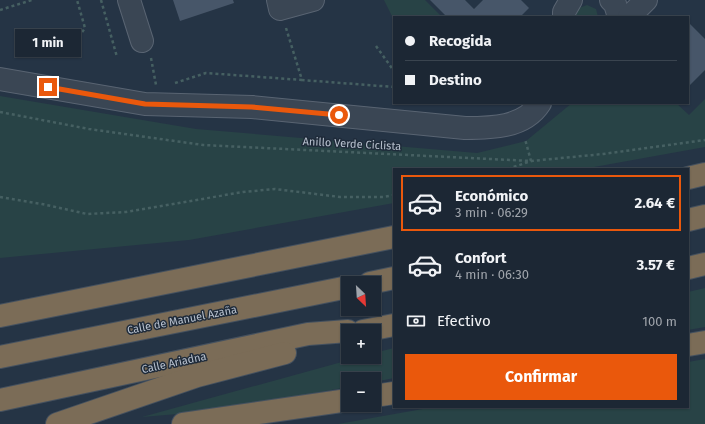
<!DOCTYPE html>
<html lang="es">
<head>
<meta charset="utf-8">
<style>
	body { margin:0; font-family:"Fira Sans",sans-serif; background:#293340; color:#f1f3f6; height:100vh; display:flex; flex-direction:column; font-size:15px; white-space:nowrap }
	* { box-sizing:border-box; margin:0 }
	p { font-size:13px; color:#a0a5ac }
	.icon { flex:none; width:22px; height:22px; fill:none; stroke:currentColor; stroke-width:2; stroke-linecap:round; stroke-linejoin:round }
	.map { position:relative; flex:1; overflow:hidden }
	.details { position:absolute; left:393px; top:168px; width:296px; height:240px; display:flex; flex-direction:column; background:#1c2734; border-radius:0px; box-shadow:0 1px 3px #0004,0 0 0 1px #3a444f }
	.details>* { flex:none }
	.top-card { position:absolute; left:393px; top:16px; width:296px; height:88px; border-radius:0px; box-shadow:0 1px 3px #0004,0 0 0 1px #3a444f; display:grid; align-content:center; height:88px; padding:0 12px; background:#1c2734 }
	.needle { width:26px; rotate:155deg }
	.tools { position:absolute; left:341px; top:276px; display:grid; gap:8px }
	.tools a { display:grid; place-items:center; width:40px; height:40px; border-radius:0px; background:#1c2734; box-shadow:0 1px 3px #0004,0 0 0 1px #3a444f; font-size:20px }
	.end { position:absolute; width:18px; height:18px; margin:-9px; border:5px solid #ea580c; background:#fff; box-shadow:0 0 0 2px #fff }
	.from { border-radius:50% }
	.bubble { position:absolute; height:28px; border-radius:0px; background:#1c2734; box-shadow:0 1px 3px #0004,0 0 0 1px #3a444f; font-size:13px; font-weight:700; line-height:28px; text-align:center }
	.top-card b { display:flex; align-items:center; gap:14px; height:38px; font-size:15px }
	.top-card b+b { border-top:1px solid #3a444f }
	.top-card i { width:10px; height:10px; background:#f1f3f6 }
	ul { padding:7px 0 0; list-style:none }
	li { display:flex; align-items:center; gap:12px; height:56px; margin:0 8px 6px; padding:0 4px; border:2px solid transparent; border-radius:0px }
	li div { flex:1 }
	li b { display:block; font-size:15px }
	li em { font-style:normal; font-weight:700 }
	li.selected { border-color:#ea580c }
	li>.icon { width:36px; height:36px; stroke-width:1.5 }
	.pay { display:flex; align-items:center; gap:10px; height:44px; padding:0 12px; font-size:15px }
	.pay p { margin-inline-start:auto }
	.button { display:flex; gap:8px; margin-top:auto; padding:8px 12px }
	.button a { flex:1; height:46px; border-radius:0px; background:#ea580c; color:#fff; font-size:16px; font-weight:700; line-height:46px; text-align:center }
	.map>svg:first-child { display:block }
	.green { fill:#284346 }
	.building { fill:#475669 }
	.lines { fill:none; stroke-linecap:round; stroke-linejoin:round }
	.minor-casing { stroke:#596472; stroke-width:24 }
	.highway-casing { stroke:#45515f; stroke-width:24 }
	.path { stroke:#466062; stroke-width:2.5; stroke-dasharray:3 3; stroke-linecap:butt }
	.minor { stroke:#3a4654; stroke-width:22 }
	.highway { stroke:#7b6c57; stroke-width:22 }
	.route { stroke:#ea580c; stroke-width:5 }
	.labels { text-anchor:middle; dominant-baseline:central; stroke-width:3; stroke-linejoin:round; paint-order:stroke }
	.street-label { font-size:11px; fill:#b8c1ce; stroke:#1f2b3a }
</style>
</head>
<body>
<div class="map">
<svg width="705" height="424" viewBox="0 0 705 424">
	<rect width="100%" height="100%" fill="#253445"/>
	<g class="green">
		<path d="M 384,0 L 425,0 L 442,17 L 394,17 L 394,20 Z"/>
		<path d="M 587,5 L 596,9 L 598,17 L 575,17 L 579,8 Z"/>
		<path d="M 0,96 L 196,129 L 477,153 L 526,141 L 572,103 L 676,103 L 689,115 L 705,99 L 705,147 L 583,169 L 394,169 L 394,203 L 189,240 L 0,258 Z"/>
		<path d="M 705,288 L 705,327 L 688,330 L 688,292 Z"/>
		<path d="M 394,348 L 394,378 L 374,382 L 374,379 L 348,379 L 348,387 L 213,411 L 142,417 L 360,357 L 374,357 L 374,353 Z"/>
		<path d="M 705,359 L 705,424 L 338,424 L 434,407 L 688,407 L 688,362 Z"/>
	</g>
	<g class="building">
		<path d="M 173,0 L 233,0 L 234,3 L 180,21 Z"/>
		<path d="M 430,0 L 465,0 L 474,9 L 483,0 L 521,0 L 529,8 L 520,17 L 447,17 Z"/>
		<path d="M 688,22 L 705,39 L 705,70 L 688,87 Z"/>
	</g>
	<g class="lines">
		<g class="minor-casing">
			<g id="minor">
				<path d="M 129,0 L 142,41"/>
				<path d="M 278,0 L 280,9 L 313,0"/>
				<path d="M 611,0 L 615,4 L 619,17"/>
				<path d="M 564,17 L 564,12 L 571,0"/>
				<path d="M 629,17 L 646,0"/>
				<path d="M 0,79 L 145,104 L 252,107 L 465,128 C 491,128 524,128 540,103"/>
			</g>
		</g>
		<g class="highway-casing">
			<g id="highway">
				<path d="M 688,178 L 705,174"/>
				<path d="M 688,220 L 705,216"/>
				<path d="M 688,268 L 705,264"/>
				<path d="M 370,283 L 394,278"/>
				<path d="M 0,316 L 394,237"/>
				<path d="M 363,331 L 394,325"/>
				<path d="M 688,345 L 705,342"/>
				<path d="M 0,357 L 348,287"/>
				<path d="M 374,396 L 394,393"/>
				<path d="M 0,400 L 308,334 L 348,331"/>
				<path d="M 57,424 L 197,376 L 285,353"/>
				<path d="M 183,424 L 348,400"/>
			</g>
		</g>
		<g class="path">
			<path d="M 101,0 L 117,57"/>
			<path d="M 0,10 L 32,0"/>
			<path d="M 286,28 L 302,80 L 394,87"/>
			<path d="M 376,46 L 394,71"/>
			<path d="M 72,47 L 85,28 L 77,0"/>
			<path d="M 151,58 L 156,85"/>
			<path d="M 175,83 L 206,73 L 302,80"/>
			<path d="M 0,112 L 89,129 L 203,145 L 531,161 L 603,154 L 705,140"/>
			<path d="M 508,169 L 531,161 L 525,139"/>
			<path d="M 0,197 L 42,204 L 87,214 L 126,212 L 243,192 L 275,189 L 340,197 L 383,197 L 394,195"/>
		</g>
		<use href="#minor" class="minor"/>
		<use href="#highway" class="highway"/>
	</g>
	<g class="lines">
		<path class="route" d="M 48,87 L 145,104 L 252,107 L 339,115"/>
	</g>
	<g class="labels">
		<g class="street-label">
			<text transform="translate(352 144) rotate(3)">Anillo Verde Ciclista</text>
			<text transform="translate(182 320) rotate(-11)">Calle de Manuel Azaña</text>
			<text transform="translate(174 363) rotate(-12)">Calle Ariadna</text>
		</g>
	</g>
</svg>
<div class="tools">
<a><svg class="needle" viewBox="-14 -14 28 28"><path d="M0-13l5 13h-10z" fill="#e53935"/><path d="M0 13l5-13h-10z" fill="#a0a5ac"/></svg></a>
<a>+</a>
<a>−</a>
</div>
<i class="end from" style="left:339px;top:115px"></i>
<i class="end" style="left:48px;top:87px"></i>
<div class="bubble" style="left:15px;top:29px;width:66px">1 min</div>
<div class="top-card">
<b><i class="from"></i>Recogida</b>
<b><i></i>Destino</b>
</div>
<section class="details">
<ul>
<li class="selected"><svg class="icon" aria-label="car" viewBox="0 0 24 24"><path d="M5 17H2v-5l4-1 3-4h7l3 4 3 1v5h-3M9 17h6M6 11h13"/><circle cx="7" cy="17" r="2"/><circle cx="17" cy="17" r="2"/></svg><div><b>Económico</b><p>3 min · 06:29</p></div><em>2.64 €</em></li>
<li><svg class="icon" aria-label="car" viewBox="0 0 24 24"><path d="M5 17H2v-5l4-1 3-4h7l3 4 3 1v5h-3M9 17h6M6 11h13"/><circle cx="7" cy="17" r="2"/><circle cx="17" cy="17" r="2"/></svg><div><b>Confort</b><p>4 min · 06:30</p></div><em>3.57 €</em></li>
</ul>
<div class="pay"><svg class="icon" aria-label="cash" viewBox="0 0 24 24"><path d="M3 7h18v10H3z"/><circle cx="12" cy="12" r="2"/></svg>Efectivo<p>100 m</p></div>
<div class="button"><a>Confirmar</a></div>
</section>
</div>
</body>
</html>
